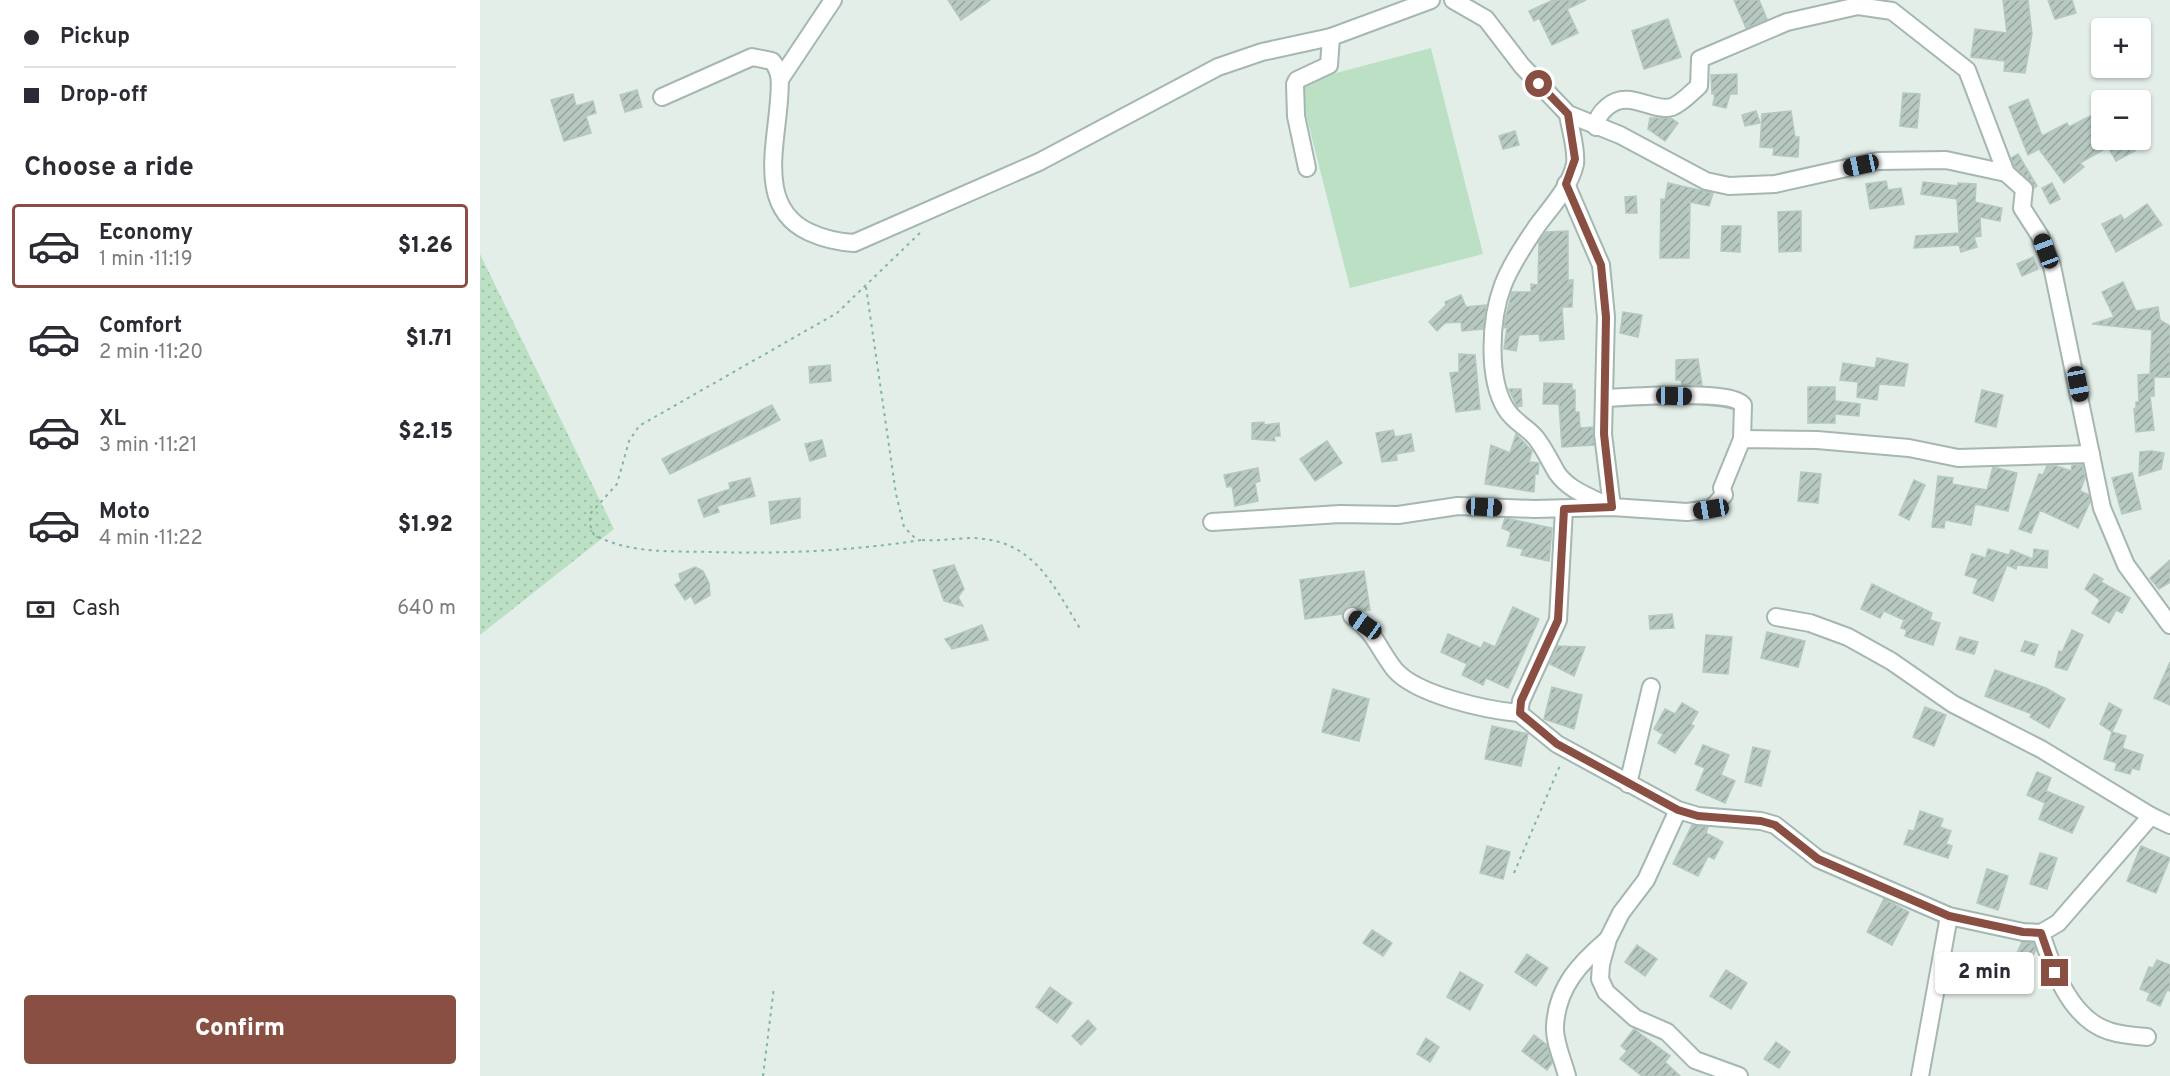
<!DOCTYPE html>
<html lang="en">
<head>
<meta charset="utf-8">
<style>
	body { margin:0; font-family:Overpass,sans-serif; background:#f7f7f7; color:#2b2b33; height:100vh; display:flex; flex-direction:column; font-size:22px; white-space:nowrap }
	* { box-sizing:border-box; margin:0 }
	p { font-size:20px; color:#7c7c81 }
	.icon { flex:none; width:33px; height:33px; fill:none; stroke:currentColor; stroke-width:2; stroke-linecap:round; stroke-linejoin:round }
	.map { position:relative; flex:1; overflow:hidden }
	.side { display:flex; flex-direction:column; background:#fff; width:480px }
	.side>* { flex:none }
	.guide { display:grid; align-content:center; height:132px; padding:0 24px; background:#fff }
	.fabs { position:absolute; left:1611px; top:18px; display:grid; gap:12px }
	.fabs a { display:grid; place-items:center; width:60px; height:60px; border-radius:6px; background:#fff; box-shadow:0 2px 4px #0004; font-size:30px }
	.end { position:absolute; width:27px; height:27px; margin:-14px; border:8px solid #894f42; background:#fff; box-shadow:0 0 0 3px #fff }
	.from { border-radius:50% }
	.bubble { position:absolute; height:42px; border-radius:6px; background:#fff; box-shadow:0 2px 4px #0004; font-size:20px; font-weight:800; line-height:42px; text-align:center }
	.car { position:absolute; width:18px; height:36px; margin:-18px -9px; border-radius:8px; box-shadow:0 0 4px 2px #0007; background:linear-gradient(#222 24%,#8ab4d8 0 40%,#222 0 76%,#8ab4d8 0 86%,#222 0) }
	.guide b { display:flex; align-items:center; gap:21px; height:57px; font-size:22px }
	.guide b+b { border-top:2px solid #e1e1e2 }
	.guide i { width:15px; height:15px; background:#2b2b33 }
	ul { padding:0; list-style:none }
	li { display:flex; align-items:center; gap:18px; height:84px; margin:0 12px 9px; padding:0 12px; border:3px solid transparent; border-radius:6px }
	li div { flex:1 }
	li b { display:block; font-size:22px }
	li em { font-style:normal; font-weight:800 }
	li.active { border-color:#894f42 }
	li>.icon { width:54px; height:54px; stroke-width:1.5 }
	h2 { padding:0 24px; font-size:27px; line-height:72px }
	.pay { display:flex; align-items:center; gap:15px; height:66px; padding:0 24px; font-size:22px }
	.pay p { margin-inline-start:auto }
	.cta { display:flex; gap:12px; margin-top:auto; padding:12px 24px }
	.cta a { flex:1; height:69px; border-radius:6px; background:#894f42; color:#fff; font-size:24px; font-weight:800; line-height:69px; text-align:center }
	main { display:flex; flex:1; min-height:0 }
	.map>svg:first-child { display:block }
	.park { fill:url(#park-dots) }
	.pitch { fill:#bbe0c4 }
	.building { fill:url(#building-hatch); stroke:#b5c8c0; stroke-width:1.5 }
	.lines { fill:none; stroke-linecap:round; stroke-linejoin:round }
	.minor-casing { stroke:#a5b7b0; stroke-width:20 }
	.path { stroke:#82b4a3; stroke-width:2; stroke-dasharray:3 4.5; stroke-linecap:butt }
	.minor { stroke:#fff; stroke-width:16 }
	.route { stroke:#894f42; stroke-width:8 }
</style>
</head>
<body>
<main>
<section class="side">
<div class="guide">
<b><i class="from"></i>Pickup</b>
<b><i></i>Drop-off</b>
</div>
<h2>Choose a ride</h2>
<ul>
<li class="active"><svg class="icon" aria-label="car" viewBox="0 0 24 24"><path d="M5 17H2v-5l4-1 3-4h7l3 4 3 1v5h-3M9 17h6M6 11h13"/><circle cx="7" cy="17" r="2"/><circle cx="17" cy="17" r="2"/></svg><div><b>Economy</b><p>1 min · 11:19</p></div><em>$1.26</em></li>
<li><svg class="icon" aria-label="car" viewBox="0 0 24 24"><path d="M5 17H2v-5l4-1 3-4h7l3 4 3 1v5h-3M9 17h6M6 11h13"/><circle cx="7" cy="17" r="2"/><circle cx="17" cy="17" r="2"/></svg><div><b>Comfort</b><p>2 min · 11:20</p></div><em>$1.71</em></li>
<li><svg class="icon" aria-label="car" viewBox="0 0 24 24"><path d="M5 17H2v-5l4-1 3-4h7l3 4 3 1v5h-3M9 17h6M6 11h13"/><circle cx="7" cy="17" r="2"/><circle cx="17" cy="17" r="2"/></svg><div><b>XL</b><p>3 min · 11:21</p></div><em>$2.15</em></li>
<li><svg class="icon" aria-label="car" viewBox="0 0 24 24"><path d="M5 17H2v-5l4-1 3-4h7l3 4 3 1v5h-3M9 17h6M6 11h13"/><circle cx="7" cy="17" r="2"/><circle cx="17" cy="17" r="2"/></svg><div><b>Moto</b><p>4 min · 11:22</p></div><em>$1.92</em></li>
</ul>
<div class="pay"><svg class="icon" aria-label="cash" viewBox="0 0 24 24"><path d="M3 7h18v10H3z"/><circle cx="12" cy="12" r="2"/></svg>Cash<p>640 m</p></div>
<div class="cta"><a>Confirm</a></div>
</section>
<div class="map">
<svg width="1690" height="1076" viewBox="0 0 1690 1076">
	<defs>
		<pattern id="park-dots" width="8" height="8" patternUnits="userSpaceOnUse" patternTransform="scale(1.5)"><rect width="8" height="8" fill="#bbe0c4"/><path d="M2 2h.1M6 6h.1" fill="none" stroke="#a0c1a9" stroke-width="1.8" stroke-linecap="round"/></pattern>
		<pattern id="building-hatch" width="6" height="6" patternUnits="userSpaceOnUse" patternTransform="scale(1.5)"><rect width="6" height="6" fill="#b8c9c2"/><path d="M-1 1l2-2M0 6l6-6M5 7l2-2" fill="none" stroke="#95a59f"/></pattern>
	</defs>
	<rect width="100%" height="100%" fill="#e3eee9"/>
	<path class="park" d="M 0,254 L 134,529 L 0,635 Z"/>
	<path class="pitch" d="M 951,48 L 1003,254 L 870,288 L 818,83 Z"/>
	<g class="building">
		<path d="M 468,0 L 510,0 L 481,20 Z"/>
		<path d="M 1073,0 L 1106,0 L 1087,9 L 1098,33 L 1072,45 L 1059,18 L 1054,21 L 1049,11 Z"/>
		<path d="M 1254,0 L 1279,0 L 1287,19 L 1266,28 Z"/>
		<path d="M 1523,0 L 1548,0 L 1552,34 L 1545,73 L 1524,71 L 1525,61 L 1491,57 L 1495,29 L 1527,33 Z"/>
		<path d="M 1568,0 L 1592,0 L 1596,13 L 1575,19 Z"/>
		<path d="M 1188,19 L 1201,57 L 1164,69 L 1152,31 Z"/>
		<path d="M 1257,74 L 1257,94 L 1250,94 L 1246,108 L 1233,105 L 1235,94 L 1232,94 L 1231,75 Z"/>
		<path d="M 157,90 L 162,107 L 145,112 L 140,95 Z"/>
		<path d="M 1423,93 L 1440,94 L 1437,128 L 1420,126 Z"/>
		<path d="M 93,94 L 96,106 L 113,101 L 116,113 L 106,116 L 111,133 L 84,141 L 71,100 Z"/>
		<path d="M 1548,99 L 1562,136 L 1587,123 L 1589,127 L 1622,110 L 1622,140 L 1648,140 L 1655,151 L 1636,161 L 1628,147 L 1600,163 L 1604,167 L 1584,183 L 1559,149 L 1548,155 L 1529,107 Z"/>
		<path d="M 1276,111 L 1280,123 L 1265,126 L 1262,115 Z"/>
		<path d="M 1311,111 L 1315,137 L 1319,137 L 1318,157 L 1293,155 L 1294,148 L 1280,147 L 1282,114 Z"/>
		<path d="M 1170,118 L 1191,118 L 1198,123 L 1185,141 L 1168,129 Z"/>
		<path d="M 1035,131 L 1039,145 L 1023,149 L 1019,136 Z"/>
		<path d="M 1538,154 L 1557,186 L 1554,188 L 1551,182 L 1535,167 L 1531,158 Z"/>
		<path d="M 1406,181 L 1408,190 L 1421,188 L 1424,204 L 1390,209 L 1386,184 Z"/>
		<path d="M 1443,182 L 1478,186 L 1478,183 L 1496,184 L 1495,202 L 1522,208 L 1520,221 L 1500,217 L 1501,236 L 1494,237 L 1497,247 L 1481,252 L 1479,245 L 1434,248 L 1436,236 L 1479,233 L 1477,199 L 1441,194 Z"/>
		<path d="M 1188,183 L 1233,193 L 1229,206 L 1210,202 L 1209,258 L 1180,258 L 1181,199 L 1185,200 Z"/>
		<path d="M 1572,183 L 1580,199 L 1570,204 L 1562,188 Z"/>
		<path d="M 1156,196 L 1157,213 L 1146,213 L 1145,197 Z"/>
		<path d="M 1667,204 L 1682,225 L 1636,252 L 1622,224 L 1641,215 L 1644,220 Z"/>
		<path d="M 1321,211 L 1321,251 L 1299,252 L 1298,212 Z"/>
		<path d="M 1242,226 L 1261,226 L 1260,252 L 1241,251 Z"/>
		<path d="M 1088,231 L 1088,280 L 1093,280 L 1092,307 L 1082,307 L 1084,339 L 1060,341 L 1059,334 L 1039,335 L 1036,351 L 1024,349 L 1027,327 L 1024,328 L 1026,316 L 1032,292 L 1051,292 L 1051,284 L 1058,285 L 1059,242 L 1066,232 Z"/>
		<path d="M 1553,257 L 1558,269 L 1542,276 L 1537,264 Z"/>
		<path d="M 1643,282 L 1656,311 L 1678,307 L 1680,320 L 1690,326 L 1690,377 L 1674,377 L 1674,396 L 1670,396 L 1674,430 L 1656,432 L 1654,409 L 1656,408 L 1656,402 L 1659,402 L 1658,375 L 1670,374 L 1672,330 L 1612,324 L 1634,317 L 1622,292 Z"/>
		<path d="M 981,295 L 986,307 L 1006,305 L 1003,329 L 982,331 L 981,322 L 965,323 L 957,331 L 949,322 L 966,305 L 965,302 Z"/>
		<path d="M 1143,312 L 1162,315 L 1158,337 L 1140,333 Z"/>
		<path d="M 979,354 L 995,355 L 1000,409 L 976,412 L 970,373 L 979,372 Z"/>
		<path d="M 1397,358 L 1428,364 L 1424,386 L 1399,384 L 1397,400 L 1377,397 L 1378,382 L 1360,380 L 1363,363 L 1395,368 Z"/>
		<path d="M 1218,359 L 1222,385 L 1202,385 L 1201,380 L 1196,380 L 1196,360 Z"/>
		<path d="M 350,365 L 351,381 L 330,383 L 329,367 Z"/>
		<path d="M 1064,383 L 1092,384 L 1092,390 L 1095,390 L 1095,412 L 1099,412 L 1100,428 L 1113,427 L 1114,445 L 1082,447 L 1079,404 L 1063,404 Z"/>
		<path d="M 1328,387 L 1355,387 L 1355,401 L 1380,404 L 1379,416 L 1355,414 L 1355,423 L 1328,423 Z"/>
		<path d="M 1029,389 L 1041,389 L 1042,406 L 1037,407 Z"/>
		<path d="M 1502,390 L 1523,395 L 1516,427 L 1495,422 Z"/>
		<path d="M 292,405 L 300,420 L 190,474 L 182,459 Z"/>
		<path d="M 784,422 L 784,425 L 799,423 L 800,436 L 794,436 L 795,441 L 772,439 L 772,423 Z"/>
		<path d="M 913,430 L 915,437 L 931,434 L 934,451 L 916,454 L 917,460 L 902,462 L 896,433 Z"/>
		<path d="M 1036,434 L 1052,451 L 1049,462 L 1059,463 L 1058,474 L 1055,474 L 1054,492 L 1005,484 L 1011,445 L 1030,453 Z"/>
		<path d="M 342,440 L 346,456 L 330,461 L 325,444 Z"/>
		<path d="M 847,441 L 862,463 L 835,481 L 820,459 Z"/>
		<path d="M 1672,451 L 1684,453 L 1681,469 L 1659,476 L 1660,452 Z"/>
		<path d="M 1592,465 L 1602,465 L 1605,478 L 1600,491 L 1609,495 L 1610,502 L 1598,528 L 1560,510 L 1551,533 L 1539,529 L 1559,474 L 1563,475 L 1567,466 L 1577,466 L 1591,471 Z"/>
		<path d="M 1513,467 L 1537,473 L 1528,511 L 1495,504 L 1491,525 L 1465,520 L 1464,528 L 1452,527 L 1458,476 L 1473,478 L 1472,484 L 1507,490 Z"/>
		<path d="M 778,468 L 780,481 L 775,483 L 778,501 L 755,506 L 752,486 L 747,487 L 744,475 Z"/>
		<path d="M 1321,472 L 1341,474 L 1338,503 L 1318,501 Z"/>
		<path d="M 1652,473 L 1661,509 L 1642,514 L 1632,478 Z"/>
		<path d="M 270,478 L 275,496 L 237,506 L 239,512 L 224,517 L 218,500 L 250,489 L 249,483 Z"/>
		<path d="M 1434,480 L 1445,485 L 1429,520 L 1419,515 Z"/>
		<path d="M 320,498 L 320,518 L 291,524 L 289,502 Z"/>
		<path d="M 1025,518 L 1072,528 L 1069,561 L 1041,555 L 1043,549 L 1027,546 L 1031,532 L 1022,528 Z"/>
		<path d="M 1508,549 L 1529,555 L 1531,550 L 1553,559 L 1554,549 L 1568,551 L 1567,568 L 1537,565 L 1536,569 L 1527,565 L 1513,601 L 1493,593 L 1498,579 L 1485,575 L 1492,554 L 1510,559 L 1506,556 Z"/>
		<path d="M 1690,560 L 1690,582 L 1679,589 L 1670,578 Z"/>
		<path d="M 474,565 L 484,589 L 478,597 L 483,606 L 464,601 L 453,570 Z"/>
		<path d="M 215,567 L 223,571 L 229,583 L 230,595 L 215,604 L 211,596 L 205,600 L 195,585 L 201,581 L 199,574 Z"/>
		<path d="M 884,571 L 890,610 L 883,611 L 874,606 L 869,606 L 862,614 L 825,619 L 820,580 Z"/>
		<path d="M 1614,574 L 1623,579 L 1621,582 L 1650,598 L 1642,613 L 1636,610 L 1629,623 L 1612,613 L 1620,600 L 1605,589 Z"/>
		<path d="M 1392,584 L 1452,613 L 1450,620 L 1460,623 L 1453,645 L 1425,636 L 1427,630 L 1421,628 L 1424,620 L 1404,611 L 1400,618 L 1381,609 Z"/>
		<path d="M 1033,607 L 1059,619 L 1028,688 L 1006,678 L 1003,685 L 982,675 L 987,664 L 961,652 L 968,634 L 1001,648 L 1004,642 L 1015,647 Z"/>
		<path d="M 1192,614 L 1194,628 L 1170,629 L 1169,616 Z"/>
		<path d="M 502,625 L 508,640 L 472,649 L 465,639 Z"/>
		<path d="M 1592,630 L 1603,635 L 1587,670 L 1575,667 L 1579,651 L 1582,652 Z"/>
		<path d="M 1287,632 L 1325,641 L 1318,667 L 1281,658 Z"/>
		<path d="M 1226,635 L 1252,637 L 1248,674 L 1223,672 Z"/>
		<path d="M 1480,637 L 1498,642 L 1494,654 L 1476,649 Z"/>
		<path d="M 1545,641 L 1558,645 L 1554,655 L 1541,651 Z"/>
		<path d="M 1078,646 L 1105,647 L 1094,676 L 1070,664 Z"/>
		<path d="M 1690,662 L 1690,705 L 1674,698 Z"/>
		<path d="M 1515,670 L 1566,688 L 1585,699 L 1569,728 L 1550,717 L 1552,714 L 1505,696 Z"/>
		<path d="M 1072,687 L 1102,695 L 1094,729 L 1064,719 Z"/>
		<path d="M 853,689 L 889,699 L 879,741 L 842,732 Z"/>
		<path d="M 1202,703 L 1218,712 L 1211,724 L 1214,726 L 1195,753 L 1178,743 L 1183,734 L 1174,729 L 1185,709 L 1195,714 Z"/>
		<path d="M 1629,703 L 1642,710 L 1632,732 L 1620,724 Z"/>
		<path d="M 1445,707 L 1466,715 L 1454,746 L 1433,737 Z"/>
		<path d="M 1012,726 L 1048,734 L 1041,766 L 1005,759 Z"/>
		<path d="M 1632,732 L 1646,736 L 1642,748 L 1663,755 L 1659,770 L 1652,768 L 1650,774 L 1635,770 L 1637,763 L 1624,759 Z"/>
		<path d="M 1223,745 L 1249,755 L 1241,775 L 1255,781 L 1245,803 L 1216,790 L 1225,768 L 1215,764 Z"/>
		<path d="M 1273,747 L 1290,751 L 1281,786 L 1265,782 Z"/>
		<path d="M 1557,772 L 1571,778 L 1566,791 L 1604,807 L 1592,833 L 1559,819 L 1565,803 L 1547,795 Z"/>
		<path d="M 1440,811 L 1463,819 L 1460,827 L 1471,831 L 1466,844 L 1472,846 L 1468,858 L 1424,844 L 1429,830 L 1434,831 Z"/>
		<path d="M 1212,825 L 1228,827 L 1226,833 L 1243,842 L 1234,859 L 1228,856 L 1218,876 L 1193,864 Z"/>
		<path d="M 1007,846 L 1030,852 L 1023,879 L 1000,873 Z"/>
		<path d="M 1661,846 L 1690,858 L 1676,893 L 1647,881 Z"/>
		<path d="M 1560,853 L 1577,858 L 1567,889 L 1550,884 Z"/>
		<path d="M 1507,869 L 1528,876 L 1518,910 L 1497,903 Z"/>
		<path d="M 1404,899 L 1429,912 L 1412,945 L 1387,932 Z"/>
		<path d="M 892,930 L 912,943 L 903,956 L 883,943 Z"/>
		<path d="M 1542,942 L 1553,943 L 1556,950 L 1550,961 L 1536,955 Z"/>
		<path d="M 1157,945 L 1177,959 L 1165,976 L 1145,962 Z"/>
		<path d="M 1047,954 L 1068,968 L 1056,986 L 1035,972 Z"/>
		<path d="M 1517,960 L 1526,965 L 1519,980 L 1509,975 Z"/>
		<path d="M 1677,960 L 1690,965 L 1690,991 L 1687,990 L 1680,1006 L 1667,1000 L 1670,993 L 1660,989 L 1669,967 L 1673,968 Z"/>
		<path d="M 1246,970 L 1267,983 L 1251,1009 L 1230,996 Z"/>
		<path d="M 980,972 L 1003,985 L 990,1010 L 967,997 Z"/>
		<path d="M 570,987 L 592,1003 L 577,1023 L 556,1007 Z"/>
		<path d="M 608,1020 L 616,1029 L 601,1045 L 592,1036 Z"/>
		<path d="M 1154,1029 L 1190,1056 L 1185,1062 L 1200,1076 L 1162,1076 L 1140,1059 L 1147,1051 L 1141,1046 Z"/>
		<path d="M 1054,1035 L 1067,1045 L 1072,1063 L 1067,1070 L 1042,1051 Z"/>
		<path d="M 946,1038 L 959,1047 L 950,1062 L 937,1054 Z"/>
		<path d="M 1296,1042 L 1310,1052 L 1299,1068 L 1284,1059 Z"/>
	</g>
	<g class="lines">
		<g class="minor-casing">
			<g id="minor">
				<path d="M 973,0 L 1006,19 L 1042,66 L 1088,114 L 1140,135 L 1226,181 L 1249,186 L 1295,184 L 1398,161 L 1466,160 L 1526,173 L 1544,189 L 1542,208 L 1560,236 L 1572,266 L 1622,508 L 1646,565 L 1690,625"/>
				<path d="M 301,78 L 353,0"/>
				<path d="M 182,97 L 272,57 L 292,61 C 302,73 300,85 299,100 C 296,146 277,208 329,232 C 344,239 358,242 374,243 L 559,162 L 738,67 L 782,52 L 851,37 L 951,0"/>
				<path d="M 1088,114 C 1090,129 1097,149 1095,164 C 1090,187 1071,207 1057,226 C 1045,244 1031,264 1023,285 C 1010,319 1007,378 1026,409 C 1034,422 1047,427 1056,438 C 1064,448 1070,461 1077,473 C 1089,490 1108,496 1126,505"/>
				<path d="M 1116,127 C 1117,118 1120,113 1127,107 C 1149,88 1172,113 1192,107 C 1202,103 1211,93 1219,86 L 1220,59 L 1307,22 L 1378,6 L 1412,11 L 1487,70 L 1526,173"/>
				<path d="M 827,168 L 816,116 L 815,84 L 817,80 L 849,65 L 851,37"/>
				<path d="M 1086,184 L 1121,265 L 1126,317 L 1123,434 L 1132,507"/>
				<path d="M 1124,398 C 1147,397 1252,389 1263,405 L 1262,439"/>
				<path d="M 1084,509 L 1078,620 L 1041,701 L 1039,713 L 1077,744 L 1198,810 L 1218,816 L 1281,821 L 1295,825 L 1338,859 L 1469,916 L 1543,932 L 1561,933 L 1578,923 L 1671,816 L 1690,825"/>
				<path d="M 732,522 L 860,514 L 918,515 L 978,506 L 1054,509 L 1132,507 L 1207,512 L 1231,509 L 1244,495 L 1242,488 L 1262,439 L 1337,440 L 1429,448 L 1478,458 L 1611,454"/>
				<path d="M 872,616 C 895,632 899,650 915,670 C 937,695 1006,710 1039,713"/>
				<path d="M 1296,617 L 1330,623 L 1368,637 L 1411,661 L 1473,704 L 1561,749 L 1671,816"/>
				<path d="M 1148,784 L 1171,687"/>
				<path d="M 1198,810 L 1166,880 L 1141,913 L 1128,939 L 1121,964 L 1120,979 L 1126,992 L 1155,1018 L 1187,1032 L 1215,1060 L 1259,1076"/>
				<path d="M 1561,933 C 1572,967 1590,1019 1629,1031 C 1641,1035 1654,1036 1667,1037"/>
				<path d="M 1087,1076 C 1083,1060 1074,1042 1075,1026 C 1077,987 1100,963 1127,940"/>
				<path d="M 1440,1076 L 1469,916"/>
			</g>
		</g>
		<g class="path">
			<path d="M 386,287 L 416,494 L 424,527 L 436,539"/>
			<path d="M 441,540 C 371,551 302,554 231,552 C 191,551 151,554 114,535 L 110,525 L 110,514 L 137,484 L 149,441 L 159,426 L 357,313 L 442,231"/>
			<path d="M 442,540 C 458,541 473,539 489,538 C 553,538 571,582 601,630"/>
			<path d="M 1034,873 L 1081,763"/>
			<path d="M 283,1076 L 294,987"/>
		</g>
		<use href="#minor" class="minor"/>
	</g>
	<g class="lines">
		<path class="route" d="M 1059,84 L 1088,114 L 1095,159 L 1086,184 L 1121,265 L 1126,317 L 1124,434 L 1132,507 L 1084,509 L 1078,620 L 1041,701 L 1040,713 L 1077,744 L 1198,810 L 1218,816 L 1281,821 L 1295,825 L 1338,859 L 1469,916 L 1543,932 L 1561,933 L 1575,973"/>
	</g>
</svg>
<div class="fabs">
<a>+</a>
<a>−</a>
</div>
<i class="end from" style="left:1059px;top:84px"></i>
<i class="end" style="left:1575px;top:973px"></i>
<div class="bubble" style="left:1455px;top:952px;width:99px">2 min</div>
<i class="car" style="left:1381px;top:165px;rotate:258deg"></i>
<i class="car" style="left:1566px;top:251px;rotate:339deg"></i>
<i class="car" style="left:1598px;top:384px;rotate:169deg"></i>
<i class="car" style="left:1194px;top:396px;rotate:91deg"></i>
<i class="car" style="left:1004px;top:507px;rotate:93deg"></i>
<i class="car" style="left:1231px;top:509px;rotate:261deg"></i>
<i class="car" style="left:885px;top:625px;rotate:305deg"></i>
</div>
</main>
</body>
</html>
